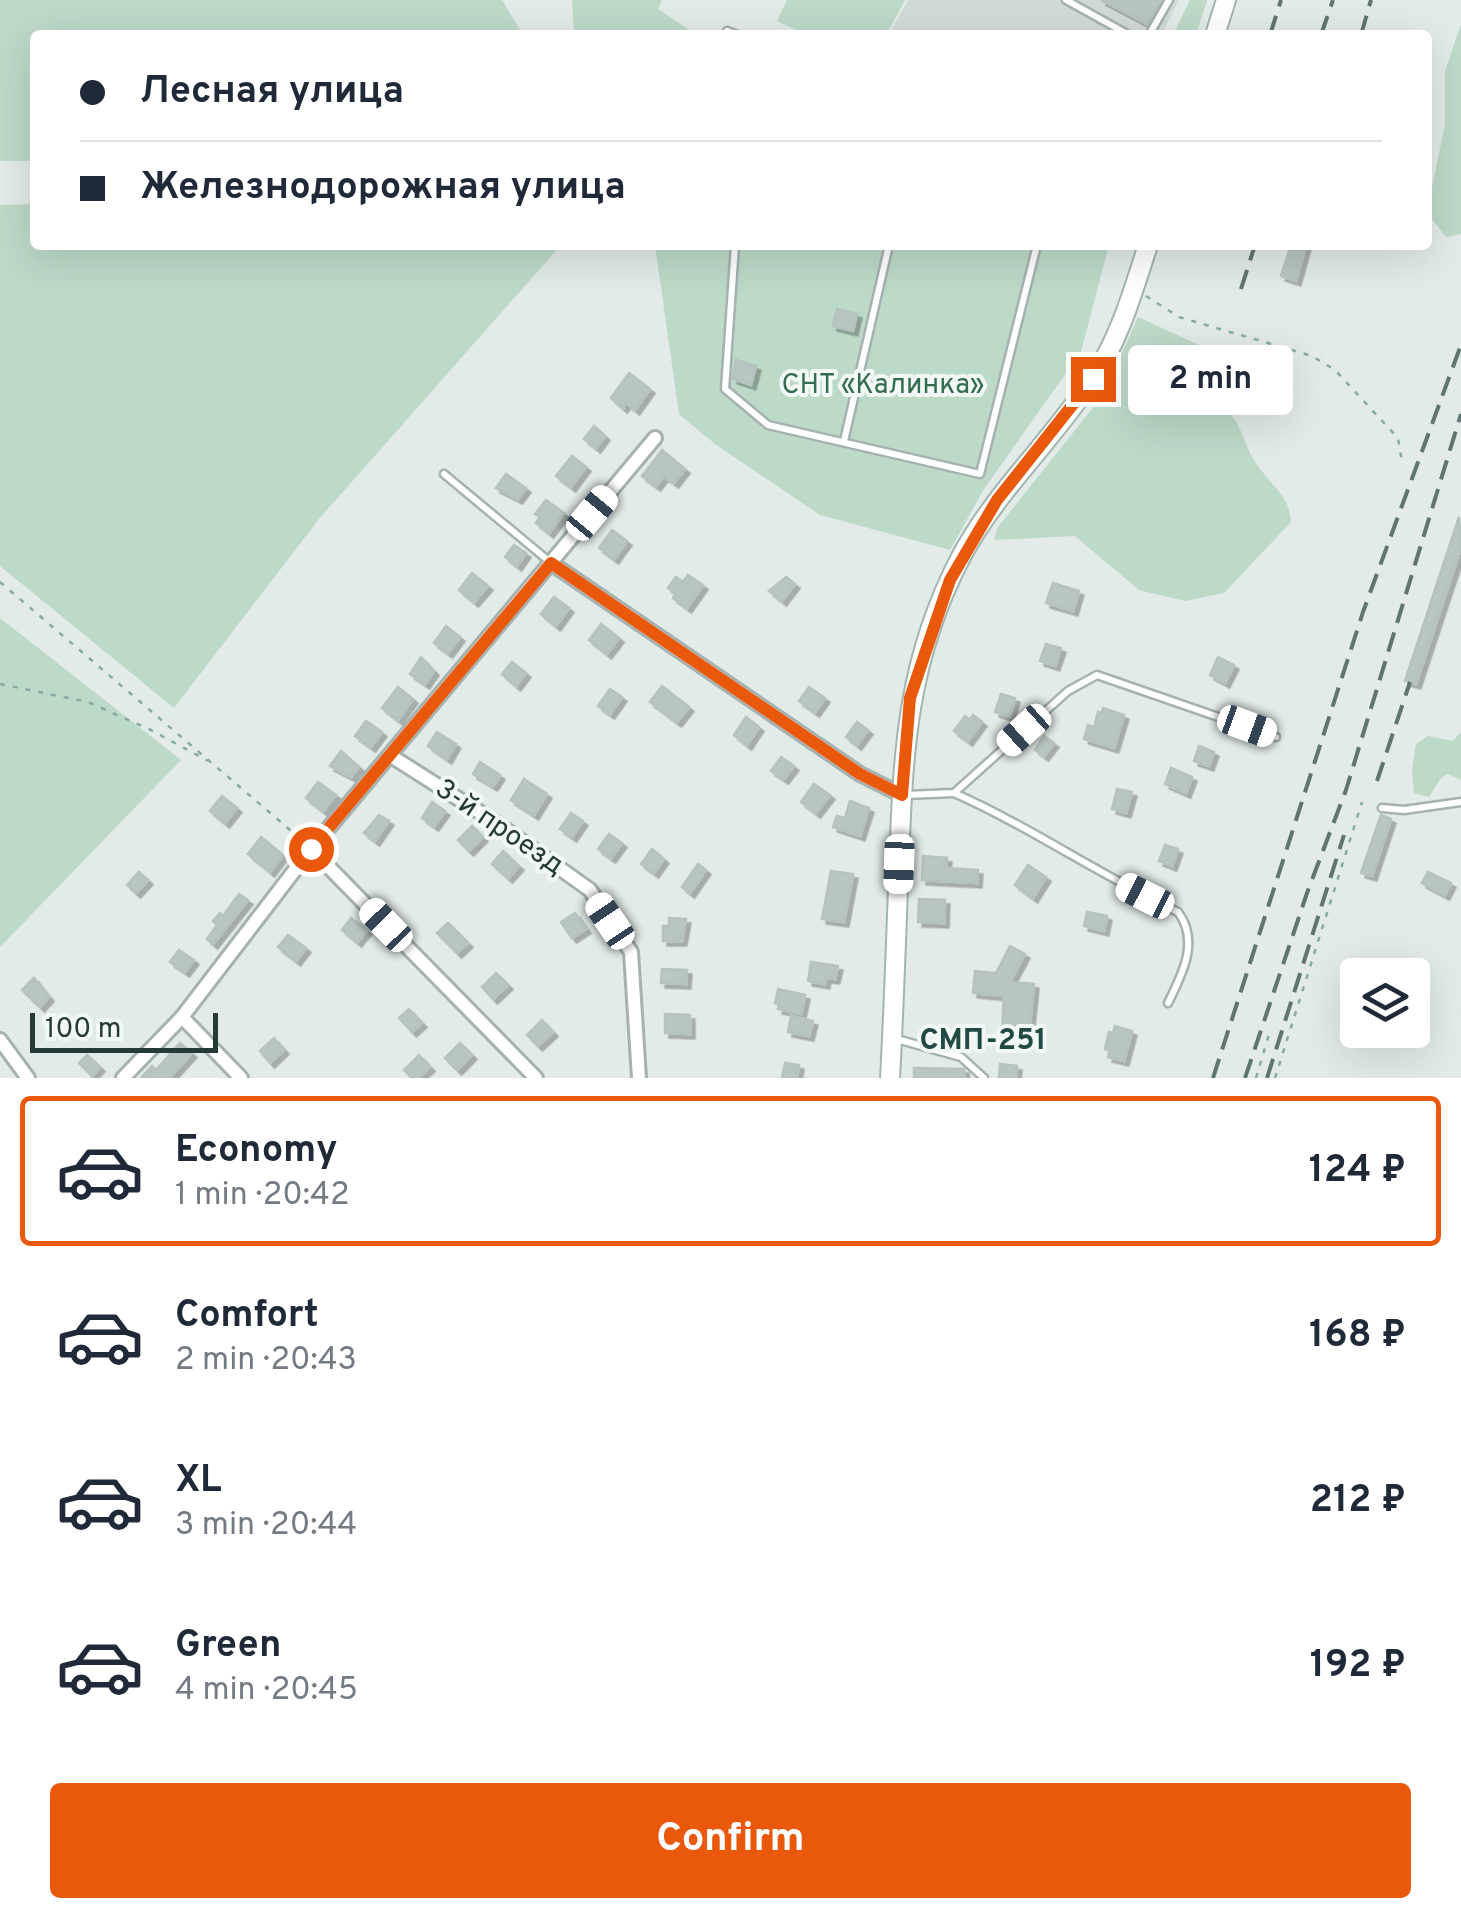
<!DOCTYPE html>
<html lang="en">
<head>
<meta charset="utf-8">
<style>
	body { margin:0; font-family:Overpass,sans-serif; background:#f2f2f3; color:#1f2937; height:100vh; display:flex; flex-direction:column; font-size:38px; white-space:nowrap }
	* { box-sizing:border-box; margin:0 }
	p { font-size:32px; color:#747a83 }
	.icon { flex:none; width:55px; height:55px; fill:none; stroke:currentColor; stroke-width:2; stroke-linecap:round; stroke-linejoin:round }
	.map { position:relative; height:1078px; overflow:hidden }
	.details { display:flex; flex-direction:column; background:#fff; flex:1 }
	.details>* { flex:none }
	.banner { position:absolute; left:30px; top:30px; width:1402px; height:220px; border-radius:10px; box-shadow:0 10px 40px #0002; display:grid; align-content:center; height:220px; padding:0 50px; background:#fff }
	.controls { position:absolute; left:1340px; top:958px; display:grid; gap:20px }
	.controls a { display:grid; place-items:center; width:90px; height:90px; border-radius:10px; background:#fff; box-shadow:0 10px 40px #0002; font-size:50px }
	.scale { position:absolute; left:30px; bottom:25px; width:188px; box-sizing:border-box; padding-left:10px; border:5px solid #243a36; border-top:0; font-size:28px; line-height:35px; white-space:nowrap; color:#243a36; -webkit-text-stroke:8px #f2f8f5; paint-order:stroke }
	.end { position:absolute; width:45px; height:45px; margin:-22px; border:12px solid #ea580c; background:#fff; box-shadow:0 0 0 5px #fff }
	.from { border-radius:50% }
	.bubble { position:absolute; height:70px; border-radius:10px; background:#fff; box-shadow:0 10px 40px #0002; font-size:32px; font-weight:700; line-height:70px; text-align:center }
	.car { position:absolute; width:30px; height:60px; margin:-30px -15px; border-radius:12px; box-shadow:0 0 8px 2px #0007; background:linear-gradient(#fff 24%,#345 0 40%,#fff 0 76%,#345 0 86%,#fff 0) }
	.banner b { display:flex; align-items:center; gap:35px; height:95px; font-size:38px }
	.banner b+b { border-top:2px solid #e0e1e3 }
	.banner i { width:25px; height:25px; background:#1f2937 }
	ul { padding:18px 0 0; list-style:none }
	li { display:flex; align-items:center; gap:30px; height:150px; margin:0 20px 15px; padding:0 30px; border:5px solid transparent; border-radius:10px }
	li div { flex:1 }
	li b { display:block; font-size:38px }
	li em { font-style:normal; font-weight:700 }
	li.current { border-color:#ea580c }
	li>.icon { width:90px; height:90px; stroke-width:1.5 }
	.cta { display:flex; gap:20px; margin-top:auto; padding:20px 50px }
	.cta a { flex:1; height:115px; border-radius:10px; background:#ea580c; color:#fff; font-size:40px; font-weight:700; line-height:115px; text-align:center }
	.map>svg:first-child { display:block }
	.built { fill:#d1dad7 }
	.green { fill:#bdd9c8 }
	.building { fill:#b8c5c1; stroke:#b5c3bf; stroke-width:2.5; filter:url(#shadow) }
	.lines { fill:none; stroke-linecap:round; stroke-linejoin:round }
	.lane-casing { stroke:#a5b2af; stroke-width:11 }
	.street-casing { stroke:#a5b2af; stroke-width:18 }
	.secondary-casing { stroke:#a2b5b0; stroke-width:22 }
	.path { stroke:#86aba3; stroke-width:2.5; stroke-dasharray:5 8; stroke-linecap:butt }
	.lane { stroke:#fff; stroke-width:6 }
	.street { stroke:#fff; stroke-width:12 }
	.secondary { stroke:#fff; stroke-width:18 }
	.rail { stroke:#5f7571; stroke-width:4; stroke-dasharray:20 10; stroke-linecap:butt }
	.route { stroke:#ea580c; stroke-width:12 }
	.labels { text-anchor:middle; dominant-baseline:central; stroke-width:8; stroke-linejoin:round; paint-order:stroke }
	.park-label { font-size:28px; fill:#336c4f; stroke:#f2f8f5 }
	.street-label { font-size:28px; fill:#243a36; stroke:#f2f8f5 }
	.neighbourhood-label { font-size:30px; font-weight:bold; fill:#224a44; stroke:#f2f8f5 }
</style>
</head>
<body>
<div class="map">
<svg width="1461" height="1078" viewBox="0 0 1461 1078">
	<defs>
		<filter id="shadow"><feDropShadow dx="4.5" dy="4.5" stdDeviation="0" flood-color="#0004"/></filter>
	</defs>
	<rect width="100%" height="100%" fill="#e2ebe8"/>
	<path class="built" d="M 908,0 L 1179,0 L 1161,35 L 889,35 Z"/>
	<g class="green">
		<path d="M 0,0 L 502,0 L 523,35 L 35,35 L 35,161 L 0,161 Z"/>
		<path d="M 572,0 L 662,0 L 658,9 L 697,35 L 574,35 Z"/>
		<path d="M 787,0 L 905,0 L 886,35 L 806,35 L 777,21 Z"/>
		<path d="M 1190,0 L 1207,0 L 1196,35 L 1173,35 Z"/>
		<path d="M 1461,24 L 1461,234 L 1446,237 L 1428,214 L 1428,207 L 1445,124 L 1445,71 Z"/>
		<path d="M 35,204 L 35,245 L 561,245 L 319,519 L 174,708 L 0,566 L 0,205 Z"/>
		<path d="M 655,245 L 1109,245 L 1081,352 L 984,489 L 950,550 L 820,515 L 715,444 L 679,414 Z"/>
		<path d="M 1138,317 L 1254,370 L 1232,416 C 1243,430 1245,446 1254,460 C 1267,482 1290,495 1291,522 L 1224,593 L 1185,601 L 1139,590 L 1075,536 L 994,540 L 998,527 L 1103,395 Z"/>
		<path d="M 0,618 L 181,760 L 0,947 Z"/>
		<path d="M 1461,732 L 1461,780 L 1447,774 L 1441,778 L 1429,797 L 1414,793 L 1412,771 L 1416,744 L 1428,736 L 1453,741 Z"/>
	</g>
	<g class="building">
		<path d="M 1101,0 L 1161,0 L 1147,24 Z"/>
		<path d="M 1291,245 L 1306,245 L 1296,281 L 1281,276 Z"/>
		<path d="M 837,309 L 857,314 L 853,331 L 833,326 Z"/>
		<path d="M 736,360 L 756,366 L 751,385 L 733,379 Z"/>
		<path d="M 629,373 L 650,389 L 635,410 L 626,403 L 623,408 L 611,398 Z"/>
		<path d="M 594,426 L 605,436 L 596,448 L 584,439 Z"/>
		<path d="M 662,450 L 685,469 L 674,483 L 664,476 L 656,486 L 642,476 Z"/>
		<path d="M 572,456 L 586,467 L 571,487 L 556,476 Z"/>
		<path d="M 506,474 L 526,488 L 518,499 L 496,488 Z"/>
		<path d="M 546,500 L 564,513 L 549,533 L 536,523 L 540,517 L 535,514 Z"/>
		<path d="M 1459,517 L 1461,548 L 1416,684 L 1405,681 Z"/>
		<path d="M 612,530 L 627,541 L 614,559 L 599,548 Z"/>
		<path d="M 514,545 L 526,553 L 517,566 L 505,557 Z"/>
		<path d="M 472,573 L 488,586 L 474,602 L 459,590 Z"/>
		<path d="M 688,575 L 703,585 L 687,608 L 673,598 L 676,594 L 668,588 L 676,577 L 683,582 Z"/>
		<path d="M 786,577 L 795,584 L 782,601 L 769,591 Z"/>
		<path d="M 1053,583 L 1079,591 L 1073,611 L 1046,603 Z"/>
		<path d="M 554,597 L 569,608 L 556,626 L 541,614 Z"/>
		<path d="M 601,624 L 619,638 L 607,654 L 589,640 Z"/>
		<path d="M 446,626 L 460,637 L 448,653 L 434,643 Z"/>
		<path d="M 1046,644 L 1061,648 L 1055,666 L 1040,661 Z"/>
		<path d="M 421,657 L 434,671 L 425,684 L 410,674 Z"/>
		<path d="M 1218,657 L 1234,665 L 1225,683 L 1210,675 Z"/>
		<path d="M 512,662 L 526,673 L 516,686 L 502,674 Z"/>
		<path d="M 662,686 L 689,707 L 677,722 L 650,702 Z"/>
		<path d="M 398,687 L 413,699 L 398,720 L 382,708 Z"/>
		<path d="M 809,687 L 825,698 L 815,712 L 799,701 Z"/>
		<path d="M 610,689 L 622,697 L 610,714 L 598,706 Z"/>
		<path d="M 1001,694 L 1015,698 L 1009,717 L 995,712 Z"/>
		<path d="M 1103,708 L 1124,715 L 1114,748 L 1084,739 L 1088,725 L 1094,727 L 1098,712 L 1102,713 Z"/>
		<path d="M 973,715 L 982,722 L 968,741 L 954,731 L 965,716 L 970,720 Z"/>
		<path d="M 746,717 L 759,727 L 747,745 L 734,735 Z"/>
		<path d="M 366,721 L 382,732 L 371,747 L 355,736 Z"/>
		<path d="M 857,722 L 868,730 L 857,745 L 846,737 Z"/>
		<path d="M 437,732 L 456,744 L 447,759 L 428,746 Z"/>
		<path d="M 1044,736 L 1054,743 L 1044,756 L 1035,750 Z"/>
		<path d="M 1199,746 L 1214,752 L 1209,766 L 1194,761 Z"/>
		<path d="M 341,751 L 359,767 L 351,777 L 330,766 Z"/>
		<path d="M 781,757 L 794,766 L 784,779 L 771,771 Z"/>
		<path d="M 480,762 L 500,775 L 493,786 L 473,774 Z"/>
		<path d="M 1171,768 L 1192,777 L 1186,793 L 1165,784 Z"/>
		<path d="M 524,779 L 547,794 L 534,815 L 511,800 Z"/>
		<path d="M 318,782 L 336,795 L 323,811 L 306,798 Z"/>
		<path d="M 814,784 L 830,795 L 816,813 L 801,802 Z"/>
		<path d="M 1117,789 L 1132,792 L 1126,813 L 1112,809 Z"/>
		<path d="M 222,796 L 237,808 L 225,823 L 210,811 Z"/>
		<path d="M 850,801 L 869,808 L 860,836 L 833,827 L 837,816 L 845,818 Z"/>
		<path d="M 432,802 L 445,811 L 434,826 L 422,818 Z"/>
		<path d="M 571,813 L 583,821 L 572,837 L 560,829 Z"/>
		<path d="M 379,815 L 389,821 L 375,841 L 364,833 Z"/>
		<path d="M 1381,815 L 1391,819 L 1372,876 L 1361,873 Z"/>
		<path d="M 472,826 L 483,837 L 469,851 L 458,840 Z"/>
		<path d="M 609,834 L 622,843 L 611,858 L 598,849 Z"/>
		<path d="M 261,837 L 283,855 L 270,872 L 248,854 Z"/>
		<path d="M 1165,845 L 1178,849 L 1172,866 L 1159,861 Z"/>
		<path d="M 652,849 L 664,859 L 654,873 L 641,864 Z"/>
		<path d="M 503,851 L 519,866 L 508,878 L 492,864 Z"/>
		<path d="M 923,856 L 947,858 L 946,868 L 978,870 L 977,883 L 922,880 Z"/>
		<path d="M 698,864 L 706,870 L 690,893 L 682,887 Z"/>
		<path d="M 1028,865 L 1046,877 L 1033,898 L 1015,885 Z"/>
		<path d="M 831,871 L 853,874 L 844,922 L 822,919 Z"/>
		<path d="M 139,872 L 148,880 L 136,893 L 127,885 Z"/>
		<path d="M 1428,872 L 1451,883 L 1445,895 L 1422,883 Z"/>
		<path d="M 239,894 L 248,900 L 213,944 L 207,939 L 217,925 L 213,921 L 220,913 L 223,916 Z"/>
		<path d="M 919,899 L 945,900 L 944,923 L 918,922 Z"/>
		<path d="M 1087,912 L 1107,916 L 1104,931 L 1084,926 Z"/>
		<path d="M 575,913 L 586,929 L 572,938 L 561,922 Z"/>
		<path d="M 351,918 L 367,930 L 357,942 L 342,930 Z"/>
		<path d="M 669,918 L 686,919 L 682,941 L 663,941 L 663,926 L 669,926 Z"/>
		<path d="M 448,923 L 468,943 L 457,953 L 437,933 Z"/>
		<path d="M 288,935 L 306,948 L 296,961 L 278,947 Z"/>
		<path d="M 1010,946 L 1025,954 L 1010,982 L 1034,984 L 1029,1033 L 1002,1031 L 1004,996 L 973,993 L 975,971 L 996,973 Z"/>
		<path d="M 179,950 L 194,960 L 185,972 L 170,962 Z"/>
		<path d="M 811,962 L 838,966 L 835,979 L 826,978 L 825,984 L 808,981 Z"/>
		<path d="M 662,969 L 687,970 L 686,984 L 661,983 Z"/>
		<path d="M 496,973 L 508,985 L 493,999 L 482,987 Z"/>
		<path d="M 34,978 L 49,997 L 40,1007 L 22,990 Z"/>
		<path d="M 778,989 L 805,995 L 801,1014 L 778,1009 L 779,1004 L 775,1003 Z"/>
		<path d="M 409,1009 L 422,1023 L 412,1032 L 399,1018 Z"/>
		<path d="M 665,1014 L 690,1015 L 690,1034 L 665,1033 Z"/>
		<path d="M 791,1016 L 813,1021 L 809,1036 L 788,1032 Z"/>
		<path d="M 542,1020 L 553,1032 L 538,1046 L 527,1035 Z"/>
		<path d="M 1115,1026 L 1132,1031 L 1124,1061 L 1108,1057 L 1110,1050 L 1105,1049 L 1109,1032 L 1113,1033 Z"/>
		<path d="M 274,1038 L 284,1050 L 270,1063 L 260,1051 Z"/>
		<path d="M 180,1043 L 192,1053 L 169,1078 L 141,1078 L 152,1066 L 156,1070 Z"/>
		<path d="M 460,1043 L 472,1055 L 457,1070 L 445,1058 Z"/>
		<path d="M 87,1055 L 100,1067 L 92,1076 L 79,1063 Z"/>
		<path d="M 419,1055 L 430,1067 L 418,1078 L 412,1078 L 404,1070 Z"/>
		<path d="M 785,1063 L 799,1065 L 797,1078 L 782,1078 Z"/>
		<path d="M 1000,1064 L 1017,1066 L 1016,1078 L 999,1078 Z"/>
		<path d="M 914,1068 L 964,1069 L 965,1078 L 914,1078 Z"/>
	</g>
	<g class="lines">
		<g class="lane-casing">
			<g id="lane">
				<path d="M 1066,0 L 1129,35"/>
				<path d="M 727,31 L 738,35"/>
				<path d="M 1149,35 L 1169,0"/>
				<path d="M 735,245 L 725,389 L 768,425 L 980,474 L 1037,245"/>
				<path d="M 844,441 L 889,245"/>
				<path d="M 444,474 L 550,562"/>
				<path d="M 954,793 C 1031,827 1101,876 1178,912 C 1200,941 1182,975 1168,1003"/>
				<path d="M 905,795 L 954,793 L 1068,691 L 1097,675 L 1276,737"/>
				<path d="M 1382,808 L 1404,810 L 1461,802"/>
				<path d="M 893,1038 L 961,1057 L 984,1078"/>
			</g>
		</g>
		<g class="street-casing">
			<g id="street">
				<path d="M 551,563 L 860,774 L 902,795"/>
				<path d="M 391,756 L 495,822 L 590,890 L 631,952 L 639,1078"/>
				<path d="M 311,849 L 536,1078"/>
				<path d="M 182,1017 L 241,1078"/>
				<path d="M 0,1040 L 28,1078"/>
				<path d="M 123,1078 L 182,1017 L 311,849 L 655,438"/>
			</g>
		</g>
		<g class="secondary-casing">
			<g id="secondary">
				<path d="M 1215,35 L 1226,0"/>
				<path d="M 890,1078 C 894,1007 896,936 899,865 C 903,751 907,659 962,555 C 997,490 1053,440 1093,378 C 1120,338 1133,291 1148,245"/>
			</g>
		</g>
		<g class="path">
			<path d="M 1146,296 L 1179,317 L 1312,356 L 1335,370 L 1398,438 L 1402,462"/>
			<path d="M 0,582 L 303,841"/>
			<path d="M 0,684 L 88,702 L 151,730 L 208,761"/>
			<path d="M 1256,1078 L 1270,1031"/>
			<path d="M 1275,1078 L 1362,802"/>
		</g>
		<use href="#lane" class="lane"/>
		<use href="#street" class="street"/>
		<use href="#secondary" class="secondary"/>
		<g class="rail">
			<path d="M 1270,35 L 1281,0"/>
			<path d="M 1321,35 L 1333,0"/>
			<path d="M 1361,35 L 1371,0"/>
			<path d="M 1241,289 L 1255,245"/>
			<path d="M 1377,781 L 1410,682"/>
			<path d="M 1213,1078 L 1363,612 L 1461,345"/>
			<path d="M 1245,1078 L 1307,893 L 1346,790 L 1461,414"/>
			<path d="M 1267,1078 L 1344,835"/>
		</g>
	</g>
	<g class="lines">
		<path class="route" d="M 311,849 L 551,563 L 860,774 L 902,795 L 910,698 L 950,580 L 997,500 L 1093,379"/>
	</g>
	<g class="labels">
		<g class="park-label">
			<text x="883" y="386">СНТ «Калинка»</text>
		</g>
		<g class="street-label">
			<text transform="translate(499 828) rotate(34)">3-й проезд</text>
		</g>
		<g class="neighbourhood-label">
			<text x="983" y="1041">СМП-251</text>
		</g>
	</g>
</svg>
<div class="controls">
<a><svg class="icon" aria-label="layers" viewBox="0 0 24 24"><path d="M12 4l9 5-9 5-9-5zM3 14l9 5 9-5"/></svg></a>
</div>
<div class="scale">100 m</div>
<i class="end from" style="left:311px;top:849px"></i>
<i class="end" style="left:1093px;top:379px"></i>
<div class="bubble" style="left:1128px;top:345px;width:165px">2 min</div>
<i class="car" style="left:592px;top:513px;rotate:40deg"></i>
<i class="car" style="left:1247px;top:726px;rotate:110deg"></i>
<i class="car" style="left:1024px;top:730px;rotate:228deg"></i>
<i class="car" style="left:899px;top:864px;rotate:182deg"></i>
<i class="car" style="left:1145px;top:896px;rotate:297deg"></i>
<i class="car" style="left:610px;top:921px;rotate:326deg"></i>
<i class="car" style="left:386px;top:925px;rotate:316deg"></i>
<div class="banner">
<b><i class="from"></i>Лесная улица</b>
<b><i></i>Железнодорожная улица</b>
</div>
</div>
<section class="details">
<ul>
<li class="current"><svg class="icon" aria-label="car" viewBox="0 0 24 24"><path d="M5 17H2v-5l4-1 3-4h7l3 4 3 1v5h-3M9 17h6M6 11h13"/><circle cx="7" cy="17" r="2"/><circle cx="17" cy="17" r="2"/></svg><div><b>Economy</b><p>1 min · 20:42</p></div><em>124 ₽</em></li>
<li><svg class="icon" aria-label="car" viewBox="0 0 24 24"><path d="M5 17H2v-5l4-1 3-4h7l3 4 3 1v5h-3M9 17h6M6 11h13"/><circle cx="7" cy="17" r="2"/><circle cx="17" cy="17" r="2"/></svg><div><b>Comfort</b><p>2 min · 20:43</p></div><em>168 ₽</em></li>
<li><svg class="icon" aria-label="car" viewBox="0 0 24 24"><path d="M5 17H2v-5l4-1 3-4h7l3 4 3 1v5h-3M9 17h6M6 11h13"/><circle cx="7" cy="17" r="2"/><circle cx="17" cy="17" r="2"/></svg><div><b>XL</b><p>3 min · 20:44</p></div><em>212 ₽</em></li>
<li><svg class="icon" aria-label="car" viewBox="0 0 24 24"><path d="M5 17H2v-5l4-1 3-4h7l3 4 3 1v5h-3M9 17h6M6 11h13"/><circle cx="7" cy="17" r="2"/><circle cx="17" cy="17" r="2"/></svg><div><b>Green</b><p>4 min · 20:45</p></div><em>192 ₽</em></li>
</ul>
<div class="cta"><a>Confirm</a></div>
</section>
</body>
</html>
